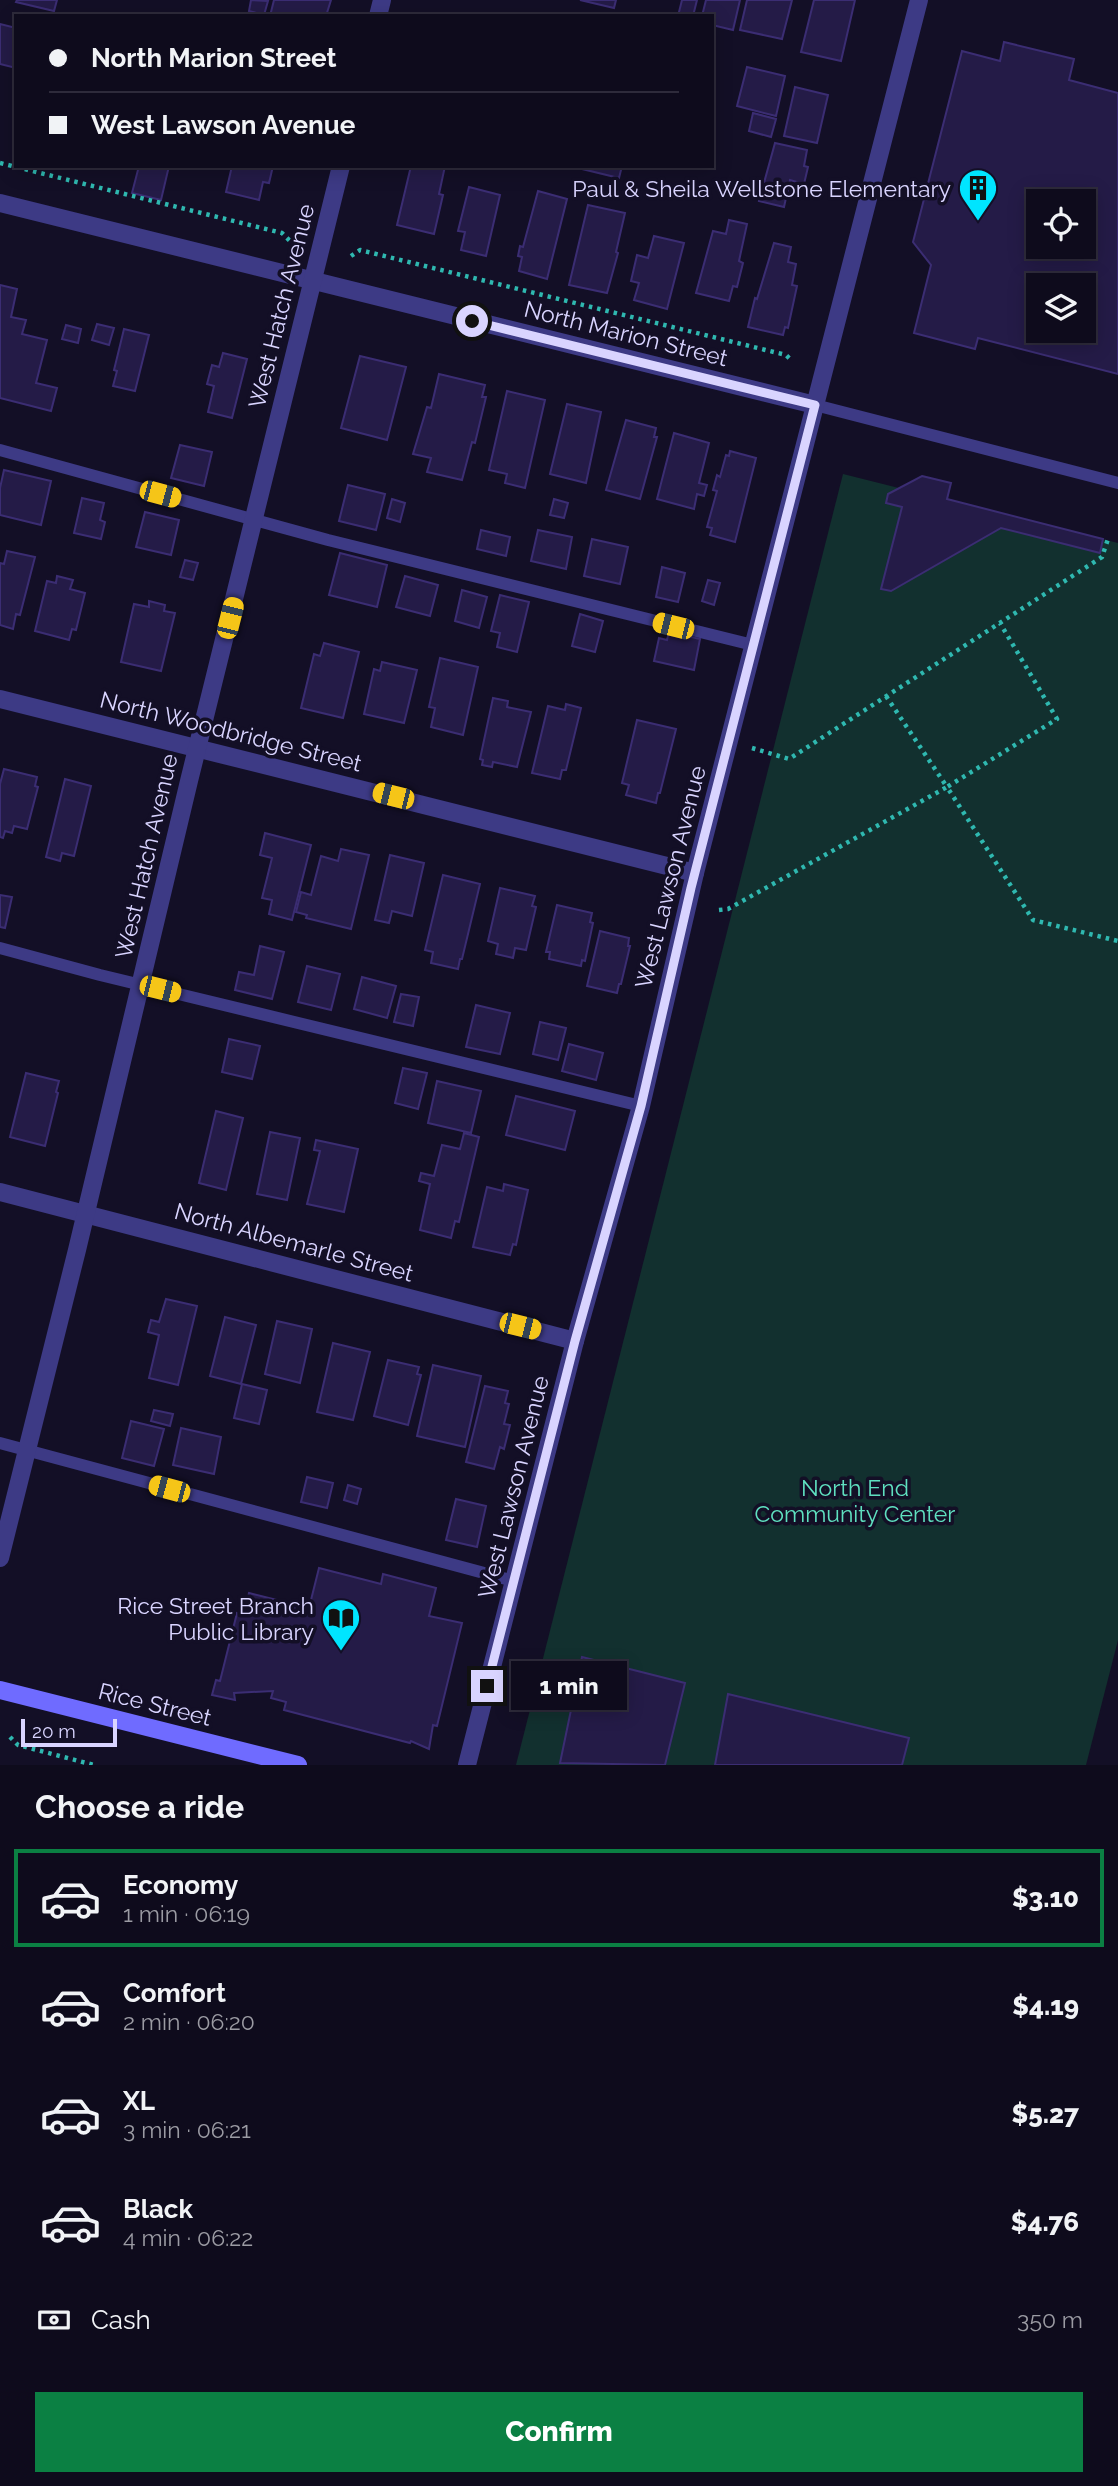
<!DOCTYPE html>
<html lang="en">
<head>
<meta charset="utf-8">
<style>
	body { margin:0; font-family:Raleway,sans-serif; background:#171425; color:#f1f3f6; height:100vh; display:flex; flex-direction:column; font-size:26px; white-space:nowrap }
	* { box-sizing:border-box; margin:0 }
	p { font-size:23px; color:#9b9ba3 }
	.icon { flex:none; width:38px; height:38px; fill:none; stroke:currentColor; stroke-width:2; stroke-linecap:round; stroke-linejoin:round }
	.map { position:relative; height:1765px; overflow:hidden }
	.panel { display:flex; flex-direction:column; background:#0e0b1c; flex:1 }
	.panel>* { flex:none }
	.hud { position:absolute; left:14px; top:14px; width:700px; height:154px; border-radius:0px; box-shadow:0 4px 18px #0003,0 0 0 2px #2e2b3b; display:grid; align-content:center; height:154px; padding:0 35px; background:#0e0b1c }
	.controls { position:absolute; left:1026px; top:189px; display:grid; gap:14px }
	.controls a { display:grid; place-items:center; width:70px; height:70px; border-radius:0px; background:#0e0b1c; box-shadow:0 4px 18px #0003,0 0 0 2px #2e2b3b; font-size:35px }
	.scale { position:absolute; left:21px; bottom:18px; width:96px; box-sizing:border-box; padding-left:7px; border:4px solid #d9d4ff; border-top:0; font-size:19px; line-height:24px; white-space:nowrap; color:#d9d4ff; -webkit-text-stroke:5px #130f26; paint-order:stroke }
	.end { position:absolute; width:32px; height:32px; margin:-16px; border:9px solid #d9d4ff; background:#111; box-shadow:0 0 0 4px #111 }
	.from { border-radius:50% }
	.bubble { position:absolute; height:49px; border-radius:0px; background:#0e0b1c; box-shadow:0 4px 18px #0003,0 0 0 2px #2e2b3b; font-size:23px; font-weight:800; line-height:49px; text-align:center }
	.car { position:absolute; width:21px; height:42px; margin:-21px -10px; border-radius:9px; box-shadow:0 0 5px 2px #0007; background:linear-gradient(#f5c518 24%,#345 0 40%,#f5c518 0 76%,#345 0 86%,#f5c518 0) }
	.hud b { display:flex; align-items:center; gap:24px; height:66px; font-size:26px }
	.hud b+b { border-top:2px solid #2e2b3b }
	.hud i { width:18px; height:18px; background:#f1f3f6 }
	ul { padding:0; list-style:none }
	li { display:flex; align-items:center; gap:21px; height:98px; margin:0 14px 10px; padding:0 21px; border:4px solid transparent; border-radius:0px }
	li div { flex:1 }
	li b { display:block; font-size:26px }
	li em { font-style:normal; font-weight:800 }
	li.current { border-color:#0b8043 }
	li>.icon { width:63px; height:63px; stroke-width:1.5 }
	h2 { padding:0 35px; font-size:32px; line-height:84px }
	.pay { display:flex; align-items:center; gap:18px; height:77px; padding:0 35px; font-size:26px }
	.pay p { margin-inline-start:auto }
	.primary-button { display:flex; gap:14px; margin-top:auto; padding:14px 35px }
	.primary-button a { flex:1; height:80px; border-radius:0px; background:#0b8043; color:#fff; font-size:28px; font-weight:800; line-height:80px; text-align:center }
	.map>svg:first-child { display:block }
	.green { fill:#12302f }
	.building { fill:#241b47; stroke:#3b2d73; stroke-width:2; fill-rule:evenodd }
	.lines { fill:none; stroke-linecap:round; stroke-linejoin:round }
	.path { stroke:#2fb8b0; stroke-width:4.5; stroke-dasharray:3.5 5; stroke-linecap:butt }
	.service { stroke:#3d3a85; stroke-width:12 }
	.minor { stroke:#3d3a85; stroke-width:18 }
	.secondary { stroke:#6f6bff; stroke-width:18 }
	.route { stroke:#d9d4ff; stroke-width:9 }
	.labels { text-anchor:middle; dominant-baseline:central; stroke-width:7; stroke-linejoin:round; paint-order:stroke }
	.poi-label { font-size:23px; fill:#d9d4ff; stroke:#130f26; text-anchor:end }
	.street-label { font-size:23px; fill:#d9d4ff; stroke:#130f26 }
	.park-label { font-size:23px; fill:#5fe0c0; stroke:#130f26 }
</style>
</head>
<body>
<div class="map">
<svg width="1118" height="1765" viewBox="0 0 1118 1765">
	<rect width="100%" height="100%" fill="#130f26"/>
	<path class="green" d="M 843,474 L 1118,543 L 1118,1640 L 1086,1765 L 516,1765 Z"/>
	<g class="building">
		<path d="M 17,0 L 57,0 L 54,11 L 16,2 Z"/>
		<path d="M 251,0 L 268,1 L 264,15 L 249,11 Z"/>
		<path d="M 274,0 L 331,0 L 326,16 L 270,16 Z"/>
		<path d="M 580,0 L 616,0 L 614,8 Z"/>
		<path d="M 682,0 L 697,0 L 693,16 L 678,16 Z"/>
		<path d="M 706,0 L 740,0 L 733,30 L 712,25 L 712,16 L 702,16 Z"/>
		<path d="M 747,0 L 792,0 L 782,39 L 740,30 Z"/>
		<path d="M 814,0 L 855,0 L 841,61 L 801,52 Z"/>
		<path d="M 0,24 L 16,28 L 16,68 L 0,64 Z"/>
		<path d="M 1004,42 L 1074,59 L 1069,80 L 1118,93 L 1118,374 L 978,338 L 975,349 L 914,333 L 931,265 L 913,242 L 962,51 L 1000,61 ZM 1038,201 L 1083,201 L 1083,247 L 1038,247 ZM 1038,285 L 1083,285 L 1083,331 L 1038,331 Z"/>
		<path d="M 747,67 L 785,76 L 776,116 L 737,106 Z"/>
		<path d="M 795,87 L 828,95 L 817,143 L 784,136 Z"/>
		<path d="M 753,113 L 776,119 L 771,137 L 749,131 Z"/>
		<path d="M 775,143 L 807,150 L 804,166 L 808,167 L 804,184 L 790,180 L 784,207 L 759,201 Z"/>
		<path d="M 139,166 L 169,166 L 161,200 L 132,193 Z"/>
		<path d="M 232,166 L 273,166 L 269,183 L 263,182 L 259,200 L 226,192 Z"/>
		<path d="M 411,166 L 445,166 L 439,194 L 443,195 L 434,234 L 397,225 Z"/>
		<path d="M 579,166 L 622,166 L 619,178 L 578,168 Z"/>
		<path d="M 469,187 L 500,195 L 486,256 L 461,250 L 465,232 L 458,231 Z"/>
		<path d="M 538,191 L 567,199 L 547,279 L 519,271 L 522,257 L 518,256 L 520,246 L 523,247 Z"/>
		<path d="M 588,205 L 625,213 L 616,252 L 618,253 L 607,293 L 569,285 Z"/>
		<path d="M 729,220 L 747,224 L 739,261 L 743,263 L 737,287 L 733,286 L 729,301 L 696,293 L 713,231 L 726,234 Z"/>
		<path d="M 654,236 L 684,243 L 667,309 L 634,300 L 639,283 L 631,281 L 637,255 L 648,258 Z"/>
		<path d="M 774,243 L 791,247 L 788,262 L 796,264 L 792,285 L 797,286 L 788,328 L 785,327 L 783,335 L 748,327 L 755,298 L 757,299 Z"/>
		<path d="M 0,285 L 17,289 L 11,317 L 26,320 L 22,334 L 47,340 L 36,383 L 57,388 L 51,411 L 0,398 Z"/>
		<path d="M 97,324 L 114,328 L 109,345 L 92,340 Z"/>
		<path d="M 66,325 L 81,329 L 78,343 L 62,339 Z"/>
		<path d="M 124,329 L 149,335 L 135,391 L 113,386 L 117,371 L 114,370 Z"/>
		<path d="M 223,353 L 247,359 L 232,418 L 208,412 L 214,386 L 207,384 L 212,365 L 219,367 Z"/>
		<path d="M 360,356 L 406,367 L 387,440 L 341,428 Z"/>
		<path d="M 439,374 L 485,385 L 482,397 L 486,397 L 475,443 L 472,442 L 462,480 L 427,472 L 431,458 L 413,454 L 427,407 L 431,408 Z"/>
		<path d="M 507,391 L 545,400 L 525,488 L 505,483 L 507,474 L 489,470 Z"/>
		<path d="M 567,404 L 601,412 L 586,483 L 550,474 Z"/>
		<path d="M 626,420 L 656,428 L 654,437 L 657,437 L 640,499 L 606,490 Z"/>
		<path d="M 674,433 L 709,443 L 699,483 L 707,485 L 704,496 L 697,494 L 694,509 L 657,499 Z"/>
		<path d="M 180,445 L 212,452 L 204,486 L 171,478 Z"/>
		<path d="M 730,451 L 756,458 L 735,542 L 710,535 L 712,528 L 707,527 L 717,491 L 713,490 L 717,475 L 720,477 L 726,455 L 729,456 Z"/>
		<path d="M 4,470 L 51,481 L 41,525 L 0,515 L 0,488 Z"/>
		<path d="M 922,476 L 951,483 L 947,499 L 1103,539 L 1100,553 L 1001,528 L 891,591 L 881,589 L 902,507 L 886,503 L 888,494 Z"/>
		<path d="M 348,485 L 385,494 L 376,530 L 339,521 Z"/>
		<path d="M 82,498 L 104,503 L 100,520 L 105,522 L 101,539 L 74,533 Z"/>
		<path d="M 392,499 L 405,503 L 400,522 L 387,518 Z"/>
		<path d="M 554,499 L 568,503 L 564,518 L 550,515 Z"/>
		<path d="M 145,512 L 179,520 L 171,555 L 136,547 Z"/>
		<path d="M 481,530 L 510,537 L 506,556 L 477,549 Z"/>
		<path d="M 538,530 L 572,537 L 566,569 L 531,561 Z"/>
		<path d="M 592,539 L 628,547 L 620,584 L 584,576 Z"/>
		<path d="M 7,551 L 35,557 L 20,615 L 16,614 L 13,629 L 0,625 L 0,563 L 4,564 Z"/>
		<path d="M 340,553 L 387,565 L 377,607 L 329,595 Z"/>
		<path d="M 185,560 L 198,563 L 193,580 L 180,577 Z"/>
		<path d="M 662,567 L 685,573 L 678,602 L 656,597 Z"/>
		<path d="M 57,576 L 73,580 L 70,589 L 85,593 L 76,630 L 72,629 L 69,640 L 35,631 L 47,581 L 56,583 Z"/>
		<path d="M 405,576 L 438,585 L 430,616 L 396,607 Z"/>
		<path d="M 708,580 L 720,583 L 714,605 L 702,601 Z"/>
		<path d="M 462,590 L 487,597 L 479,628 L 455,621 Z"/>
		<path d="M 500,595 L 529,602 L 517,652 L 497,647 L 500,633 L 491,631 Z"/>
		<path d="M 149,601 L 165,605 L 164,611 L 175,613 L 161,671 L 121,662 L 134,604 L 149,607 Z"/>
		<path d="M 580,614 L 603,621 L 595,652 L 572,646 Z"/>
		<path d="M 669,632 L 700,639 L 694,670 L 654,661 L 659,638 L 667,640 Z"/>
		<path d="M 324,643 L 359,652 L 343,718 L 301,708 L 314,654 L 320,656 Z"/>
		<path d="M 440,658 L 478,667 L 463,735 L 431,727 L 435,708 L 429,707 Z"/>
		<path d="M 382,662 L 417,670 L 404,723 L 364,714 L 374,669 L 380,671 Z"/>
		<path d="M 493,698 L 508,701 L 507,707 L 531,712 L 517,767 L 493,762 L 492,767 L 482,765 L 483,760 L 480,759 Z"/>
		<path d="M 566,704 L 581,708 L 566,770 L 562,770 L 560,779 L 532,773 L 548,706 L 565,710 Z"/>
		<path d="M 637,720 L 676,729 L 660,793 L 658,793 L 656,803 L 626,795 L 629,785 L 622,783 Z"/>
		<path d="M 4,769 L 37,777 L 35,786 L 38,787 L 27,829 L 14,826 L 12,833 L 5,831 L 3,838 L 0,837 L 0,784 Z"/>
		<path d="M 65,779 L 91,786 L 74,856 L 62,853 L 60,861 L 46,857 Z"/>
		<path d="M 265,833 L 311,845 L 292,920 L 269,914 L 272,900 L 262,898 L 272,858 L 260,855 Z"/>
		<path d="M 341,849 L 369,855 L 351,929 L 306,918 L 307,915 L 296,912 L 301,892 L 311,895 L 321,856 L 338,861 Z"/>
		<path d="M 390,855 L 424,863 L 412,916 L 392,911 L 389,923 L 375,920 Z"/>
		<path d="M 443,875 L 480,884 L 462,959 L 460,959 L 458,969 L 431,963 L 433,952 L 425,950 Z"/>
		<path d="M 500,888 L 535,896 L 532,906 L 536,907 L 526,950 L 515,948 L 513,958 L 496,954 L 498,944 L 488,941 Z"/>
		<path d="M 0,895 L 12,897 L 5,928 L 0,927 Z"/>
		<path d="M 557,905 L 592,913 L 590,922 L 593,923 L 585,961 L 582,960 L 581,966 L 549,959 L 550,952 L 546,952 Z"/>
		<path d="M 600,931 L 629,938 L 628,946 L 630,946 L 621,984 L 619,984 L 617,993 L 587,986 Z"/>
		<path d="M 260,946 L 284,952 L 272,999 L 235,990 L 239,972 L 254,975 Z"/>
		<path d="M 307,966 L 340,974 L 331,1010 L 298,1002 Z"/>
		<path d="M 362,977 L 396,986 L 387,1018 L 354,1009 Z"/>
		<path d="M 401,994 L 419,997 L 413,1026 L 394,1022 Z"/>
		<path d="M 476,1005 L 510,1013 L 500,1054 L 466,1047 Z"/>
		<path d="M 540,1022 L 566,1028 L 558,1060 L 533,1054 Z"/>
		<path d="M 229,1039 L 260,1046 L 252,1079 L 222,1072 Z"/>
		<path d="M 569,1044 L 603,1053 L 596,1080 L 562,1071 Z"/>
		<path d="M 403,1068 L 427,1073 L 418,1109 L 395,1103 Z"/>
		<path d="M 26,1073 L 59,1081 L 56,1092 L 58,1093 L 45,1146 L 10,1137 Z"/>
		<path d="M 437,1081 L 481,1091 L 471,1133 L 428,1123 Z"/>
		<path d="M 516,1096 L 575,1111 L 565,1150 L 506,1135 Z"/>
		<path d="M 216,1111 L 243,1118 L 226,1190 L 199,1183 Z"/>
		<path d="M 270,1132 L 300,1138 L 287,1200 L 257,1194 Z"/>
		<path d="M 464,1133 L 479,1137 L 459,1222 L 455,1221 L 451,1238 L 420,1230 L 430,1184 L 419,1181 L 421,1173 L 434,1176 L 442,1145 L 460,1149 Z"/>
		<path d="M 316,1140 L 358,1149 L 344,1212 L 307,1204 L 320,1151 L 314,1150 Z"/>
		<path d="M 504,1184 L 528,1190 L 516,1245 L 513,1244 L 510,1255 L 473,1247 L 487,1187 L 503,1191 Z"/>
		<path d="M 166,1299 L 197,1306 L 178,1385 L 149,1378 L 159,1335 L 148,1332 L 151,1320 L 159,1322 Z"/>
		<path d="M 225,1317 L 256,1325 L 241,1384 L 210,1376 Z"/>
		<path d="M 277,1321 L 312,1329 L 300,1383 L 265,1374 Z"/>
		<path d="M 333,1343 L 370,1352 L 353,1420 L 317,1412 Z"/>
		<path d="M 388,1360 L 419,1367 L 417,1374 L 421,1375 L 408,1425 L 374,1416 Z"/>
		<path d="M 433,1365 L 481,1376 L 465,1447 L 417,1436 Z"/>
		<path d="M 242,1384 L 267,1390 L 259,1424 L 234,1418 Z"/>
		<path d="M 485,1386 L 508,1391 L 505,1403 L 509,1404 L 504,1424 L 510,1425 L 504,1449 L 500,1447 L 494,1469 L 466,1462 Z"/>
		<path d="M 154,1410 L 173,1414 L 170,1426 L 151,1421 Z"/>
		<path d="M 131,1421 L 164,1429 L 154,1466 L 122,1458 Z"/>
		<path d="M 181,1428 L 221,1437 L 214,1474 L 173,1465 Z"/>
		<path d="M 307,1477 L 333,1483 L 327,1508 L 301,1502 Z"/>
		<path d="M 348,1485 L 361,1489 L 357,1504 L 344,1500 Z"/>
		<path d="M 456,1499 L 486,1506 L 477,1547 L 446,1540 Z"/>
		<path d="M 319,1568 L 381,1584 L 383,1574 L 436,1588 L 429,1616 L 462,1623 L 437,1726 L 433,1725 L 429,1749 L 411,1741 L 410,1743 L 284,1710 L 286,1702 L 271,1698 L 273,1691 L 234,1693 L 235,1700 L 212,1695 L 216,1680 L 220,1681 L 237,1613 L 244,1615 L 249,1593 L 309,1608 Z"/>
		<path d="M 582,1657 L 685,1683 L 665,1765 L 560,1763 Z"/>
		<path d="M 728,1694 L 909,1738 L 902,1765 L 715,1765 Z"/>
	</g>
	<g class="lines">
		<g class="path">
			<path d="M 0,163 L 282,233 L 290,241"/>
			<path d="M 351,256 L 360,250 L 786,355 L 790,359"/>
			<path d="M 886,696 L 947,787 L 1057,719 L 1000,623"/>
			<path d="M 752,748 L 789,759 L 1102,557 L 1109,536"/>
			<path d="M 719,910 L 728,909 L 947,787 L 1033,920 L 1118,941"/>
			<path d="M 10,1737 L 18,1745 L 94,1765"/>
		</g>
		<g class="service">
			<path d="M 815,405 L 1118,483"/>
			<path d="M 0,450 L 328,540 L 753,645"/>
			<path d="M 0,948 L 100,975 L 641,1106"/>
			<path d="M 0,1443 L 514,1581"/>
		</g>
		<g class="minor">
			<path d="M 378,16 L 382,0"/>
			<path d="M 0,203 L 815,405"/>
			<path d="M 0,699 L 695,873"/>
			<path d="M 0,1192 L 575,1341"/>
			<path d="M 0,1558 L 77,1250 L 189,781 L 341,166"/>
			<path d="M 467,1765 L 575,1341 L 641,1106 L 695,873 L 919,0"/>
		</g>
		<path class="secondary" d="M 0,1690 L 298,1765"/>
	</g>
	<g class="lines">
		<path class="route" d="M 472,321 L 815,405 L 691,888 L 641,1106 L 575,1341 L 487,1686"/>
	</g>
	<defs>
		<g id="building-pin" transform="scale(2.0125)"><path d="M0 17L-7.5 6A9.5 9.5 0 1 1 7.5 6Z" fill="#00e5ff" stroke="#130f26"/><path d="M-4-6H4V6H1V3H-1V6H-4ZM-2.5-4.3h1.7v1.8h-1.7ZM.8-4.3h1.7v1.8H.8ZM-2.5-1h1.7V.8h-1.7ZM.8-1h1.7V.8H.8Z" fill="#111"/></g>
		<g id="library-pin" transform="scale(2.0125)"><path d="M0 17L-7.5 6A9.5 9.5 0 1 1 7.5 6Z" fill="#00e5ff" stroke="#130f26"/><path d="M-6-4Q-3-5.5-.7-3.5V5Q-3 3-6 4ZM6-4Q3-5.5 .7-3.5V5Q3 3 6 4Z" fill="#111"/></g>
	</defs>
	<g fill-rule="evenodd">
		<use href="#building-pin" x="978" y="188"/>
		<use href="#library-pin" x="341" y="1618"/>
	</g>
	<g class="labels">
		<g class="poi-label">
			<text x="951" y="188">Paul &amp; Sheila Wellstone Elementary</text>
			<text x="314" y="1605">Rice Street Branch<tspan x="314" dy="26">Public Library</tspan></text>
		</g>
		<g class="street-label">
			<text transform="translate(281 306) rotate(-76)">West Hatch Avenue</text>
			<text transform="translate(626 333) rotate(14)">North Marion Street</text>
			<text transform="translate(231 731) rotate(14)">North Woodbridge Street</text>
			<text transform="translate(146 856) rotate(-77)">West Hatch Avenue</text>
			<text transform="translate(670 877) rotate(-76)">West Lawson Avenue</text>
			<text transform="translate(294 1242) rotate(15)">North Albemarle Street</text>
			<text transform="translate(513 1487) rotate(-76)">West Lawson Avenue</text>
			<text transform="translate(155 1704) rotate(14)">Rice Street</text>
		</g>
		<g class="park-label">
			<text x="855" y="1487">North End<tspan x="855" dy="26">Community Center</tspan></text>
		</g>
	</g>
</svg>
<div class="controls">
<a><svg class="icon" aria-label="locate" viewBox="0 0 24 24"><circle cx="12" cy="12" r="6"/><path d="M12 2v4M12 18v4M2 12h4M18 12h4"/></svg></a>
<a><svg class="icon" aria-label="layers" viewBox="0 0 24 24"><path d="M12 4l9 5-9 5-9-5zM3 14l9 5 9-5"/></svg></a>
</div>
<div class="scale">20 m</div>
<i class="end from" style="left:472px;top:321px"></i>
<i class="end" style="left:487px;top:1686px"></i>
<div class="bubble" style="left:511px;top:1661px;width:116px">1 min</div>
<i class="car" style="left:160px;top:494px;rotate:105deg"></i>
<i class="car" style="left:230px;top:618px;rotate:14deg"></i>
<i class="car" style="left:673px;top:626px;rotate:284deg"></i>
<i class="car" style="left:393px;top:796px;rotate:284deg"></i>
<i class="car" style="left:160px;top:989px;rotate:104deg"></i>
<i class="car" style="left:520px;top:1326px;rotate:104deg"></i>
<i class="car" style="left:169px;top:1489px;rotate:285deg"></i>
<div class="hud">
<b><i class="from"></i>North Marion Street</b>
<b><i></i>West Lawson Avenue</b>
</div>
</div>
<section class="panel">
<h2>Choose a ride</h2>
<ul>
<li class="current"><svg class="icon" aria-label="car" viewBox="0 0 24 24"><path d="M5 17H2v-5l4-1 3-4h7l3 4 3 1v5h-3M9 17h6M6 11h13"/><circle cx="7" cy="17" r="2"/><circle cx="17" cy="17" r="2"/></svg><div><b>Economy</b><p>1 min · 06:19</p></div><em>$3.10</em></li>
<li><svg class="icon" aria-label="car" viewBox="0 0 24 24"><path d="M5 17H2v-5l4-1 3-4h7l3 4 3 1v5h-3M9 17h6M6 11h13"/><circle cx="7" cy="17" r="2"/><circle cx="17" cy="17" r="2"/></svg><div><b>Comfort</b><p>2 min · 06:20</p></div><em>$4.19</em></li>
<li><svg class="icon" aria-label="car" viewBox="0 0 24 24"><path d="M5 17H2v-5l4-1 3-4h7l3 4 3 1v5h-3M9 17h6M6 11h13"/><circle cx="7" cy="17" r="2"/><circle cx="17" cy="17" r="2"/></svg><div><b>XL</b><p>3 min · 06:21</p></div><em>$5.27</em></li>
<li><svg class="icon" aria-label="car" viewBox="0 0 24 24"><path d="M5 17H2v-5l4-1 3-4h7l3 4 3 1v5h-3M9 17h6M6 11h13"/><circle cx="7" cy="17" r="2"/><circle cx="17" cy="17" r="2"/></svg><div><b>Black</b><p>4 min · 06:22</p></div><em>$4.76</em></li>
</ul>
<div class="pay"><svg class="icon" aria-label="cash" viewBox="0 0 24 24"><path d="M3 7h18v10H3z"/><circle cx="12" cy="12" r="2"/></svg>Cash<p>350 m</p></div>
<div class="primary-button"><a>Confirm</a></div>
</section>
</body>
</html>
